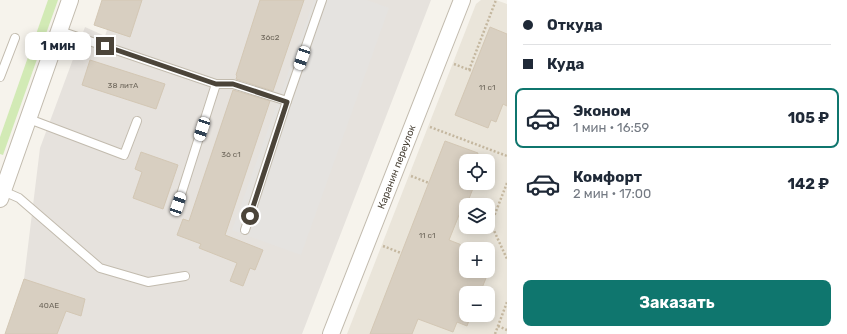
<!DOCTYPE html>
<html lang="ru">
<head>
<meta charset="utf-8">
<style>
	body { margin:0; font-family:Rubik,sans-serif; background:#f2f2f3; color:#1f2937; height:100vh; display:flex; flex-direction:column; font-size:15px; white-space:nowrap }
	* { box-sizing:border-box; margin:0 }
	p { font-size:13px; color:#747a83 }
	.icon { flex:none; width:22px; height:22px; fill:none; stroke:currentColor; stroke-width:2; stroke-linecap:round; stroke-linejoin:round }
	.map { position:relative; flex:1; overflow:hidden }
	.side { display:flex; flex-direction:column; background:#fff; width:340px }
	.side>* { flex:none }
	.top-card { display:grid; align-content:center; height:88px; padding:0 16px; background:#fff }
	.buttons { position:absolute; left:459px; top:154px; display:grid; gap:8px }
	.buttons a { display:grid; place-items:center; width:36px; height:36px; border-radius:8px; background:#fff; box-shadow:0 2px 10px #0003; font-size:20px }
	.end { position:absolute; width:18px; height:18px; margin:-9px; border:5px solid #4b4439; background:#fff; box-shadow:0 0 0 2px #fff }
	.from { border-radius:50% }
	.bubble { position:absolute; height:28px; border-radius:8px; background:#fff; box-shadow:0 2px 10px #0003; font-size:13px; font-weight:700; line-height:28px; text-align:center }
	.car { position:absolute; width:12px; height:24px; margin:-12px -6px; border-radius:5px; box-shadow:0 0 3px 1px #0007; background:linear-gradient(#fff 24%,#345 0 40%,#fff 0 76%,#345 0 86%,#fff 0) }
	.top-card b { display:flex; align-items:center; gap:14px; height:38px; font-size:15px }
	.top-card b+b { border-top:1px solid #e0e1e3 }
	.top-card i { width:10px; height:10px; background:#1f2937 }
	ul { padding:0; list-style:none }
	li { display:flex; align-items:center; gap:12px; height:60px; margin:0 8px 6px; padding:0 8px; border:2px solid transparent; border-radius:8px }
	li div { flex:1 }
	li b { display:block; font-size:15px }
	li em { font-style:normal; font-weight:700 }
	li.current { border-color:#0f766e }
	li>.icon { width:36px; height:36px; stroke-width:1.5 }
	.primary-button { display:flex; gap:8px; margin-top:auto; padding:8px 16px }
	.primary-button a { flex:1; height:46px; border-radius:8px; background:#0f766e; color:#fff; font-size:16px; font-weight:700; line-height:46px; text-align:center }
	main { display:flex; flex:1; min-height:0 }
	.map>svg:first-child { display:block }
	.residential { fill:#eae5da; fill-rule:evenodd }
	.industrial { fill:#e6e2dd }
	.green { fill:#d2eab5 }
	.parking { fill:#e5e3e0 }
	.building { fill:#d8cfc1; stroke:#d3c7b4 }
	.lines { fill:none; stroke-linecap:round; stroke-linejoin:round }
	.service-casing { stroke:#c2bbae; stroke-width:10 }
	.minor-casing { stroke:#c2bbae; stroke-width:18 }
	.path { stroke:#c4b79f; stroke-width:2.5; stroke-dasharray:2 2; stroke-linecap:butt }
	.service { stroke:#fff; stroke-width:8 }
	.minor { stroke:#fff; stroke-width:16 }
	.route { stroke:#4b4439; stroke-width:5 }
	.labels { text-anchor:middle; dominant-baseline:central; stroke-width:3.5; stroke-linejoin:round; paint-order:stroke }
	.number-label { font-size:8px; fill:#6e675b }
	.street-label { font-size:10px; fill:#4b4439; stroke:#fff }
</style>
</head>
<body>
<main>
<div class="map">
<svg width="507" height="334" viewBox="0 0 507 334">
	<rect width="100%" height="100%" fill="#f6f3ec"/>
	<path class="residential" d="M 481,0 L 496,0 L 507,4 L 507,334 L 347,334 L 476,4 ZM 466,161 L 488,161 L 488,183 L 466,183 ZM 466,205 L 488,205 L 488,227 L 466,227 ZM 466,249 L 488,249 L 488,271 L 466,271 ZM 466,293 L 488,293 L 488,315 L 466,315 Z"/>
	<path class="industrial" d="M 117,0 L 431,0 L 302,334 L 5,334 L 24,279 L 40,148 L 85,27 L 105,36 Z"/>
	<path class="green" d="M 48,0 L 58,0 L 3,155 L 0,154 L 0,137 Z"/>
	<path class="parking" d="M 314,0 L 367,0 L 389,8 L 301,255 L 232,230 Z"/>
	<g class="building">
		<path d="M 102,0 L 142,0 L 130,37 L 94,25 Z"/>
		<path d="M 260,0 L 304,0 L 273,91 L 236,79 L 237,76 L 236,75 Z"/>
		<path d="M 490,27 L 507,34 L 507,106 L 503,104 L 496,122 L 491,120 L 488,128 L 455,115 Z"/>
		<path d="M 90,60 L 165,84 L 156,109 L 82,85 Z"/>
		<path d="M 233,90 L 270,101 L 225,235 L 263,250 L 255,270 L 250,268 L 243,286 L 230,281 L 237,263 L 199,248 L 201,244 L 177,235 L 183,219 L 189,221 Z"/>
		<path d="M 445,141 L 478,153 L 475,161 L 466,161 L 466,183 L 475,183 L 462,217 L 459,215 L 449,240 L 472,249 L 466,249 L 466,271 L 488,271 L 488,255 L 494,258 L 480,293 L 466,293 L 466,315 L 471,315 L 467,326 L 457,322 L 453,332 L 418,319 L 412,334 L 370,334 Z"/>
		<path d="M 141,152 L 178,165 L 163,209 L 133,198 L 142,172 L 135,169 Z"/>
		<path d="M 24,279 L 85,299 L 81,316 L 66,311 L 57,334 L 5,334 Z"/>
	</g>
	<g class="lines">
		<g class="service-casing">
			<g id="service">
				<path d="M 60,31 L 216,84 L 178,204"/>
				<path d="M 0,77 L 15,38"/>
				<path d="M 216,84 L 233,84 L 287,101 L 245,230"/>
				<path d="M 287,101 L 322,0"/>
				<path d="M 29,119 L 124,155 L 137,121"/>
				<path d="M 3,191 L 19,198 L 100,268 L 148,282 L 185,276"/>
			</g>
		</g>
		<g class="minor-casing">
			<g id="minor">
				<path d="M 0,199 L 70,0"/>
				<path d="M 331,334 L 462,0"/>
			</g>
		</g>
		<g class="path">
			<path d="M 454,64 L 472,71"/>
			<path d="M 469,70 L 496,0"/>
			<path d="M 430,127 L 507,156"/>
			<path d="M 411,176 L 429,183"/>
			<path d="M 507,183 L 491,224 L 507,259"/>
			<path d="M 383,246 L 401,253"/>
			<path d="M 498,326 L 507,330"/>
			<path d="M 495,334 L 507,302"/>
		</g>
		<use href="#service" class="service"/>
		<use href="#minor" class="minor"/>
	</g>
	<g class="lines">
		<path class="route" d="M 105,46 L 216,84 L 233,84 L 287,102 L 250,216"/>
	</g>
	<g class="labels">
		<g class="number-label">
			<text x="270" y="37">36c2</text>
			<text x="123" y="85">38 литА</text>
			<text x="487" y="87">11 с1</text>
			<text x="231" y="154">36 с1</text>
			<text x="427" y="235">11 с1</text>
			<text x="49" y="305">40АЕ</text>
		</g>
		<g class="street-label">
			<text transform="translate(397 167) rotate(-69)">Каранин переулок</text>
		</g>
	</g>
</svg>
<div class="buttons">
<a><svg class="icon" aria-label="locate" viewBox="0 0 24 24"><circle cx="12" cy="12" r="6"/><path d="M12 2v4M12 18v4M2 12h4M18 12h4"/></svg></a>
<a><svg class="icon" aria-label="layers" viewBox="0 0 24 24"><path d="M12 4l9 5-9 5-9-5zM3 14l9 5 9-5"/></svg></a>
<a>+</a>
<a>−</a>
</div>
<i class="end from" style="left:250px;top:216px"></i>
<i class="end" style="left:105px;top:46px"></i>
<div class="bubble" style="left:25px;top:32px;width:66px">1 мин</div>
<i class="car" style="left:302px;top:58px;rotate:199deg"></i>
<i class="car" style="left:202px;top:129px;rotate:198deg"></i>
<i class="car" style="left:178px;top:204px;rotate:18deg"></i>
</div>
<section class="side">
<div class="top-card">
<b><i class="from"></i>Откуда</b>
<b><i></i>Куда</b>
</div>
<ul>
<li class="current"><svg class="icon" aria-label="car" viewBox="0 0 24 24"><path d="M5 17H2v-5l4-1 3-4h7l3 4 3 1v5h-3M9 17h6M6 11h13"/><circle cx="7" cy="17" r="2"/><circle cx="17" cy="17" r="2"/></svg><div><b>Эконом</b><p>1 мин · 16:59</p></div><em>105 ₽</em></li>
<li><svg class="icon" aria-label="car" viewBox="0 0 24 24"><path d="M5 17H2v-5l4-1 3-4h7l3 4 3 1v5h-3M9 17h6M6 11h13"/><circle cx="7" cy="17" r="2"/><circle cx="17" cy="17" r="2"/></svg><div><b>Комфорт</b><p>2 мин · 17:00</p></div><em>142 ₽</em></li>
</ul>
<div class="primary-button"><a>Заказать</a></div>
</section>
</main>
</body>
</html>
